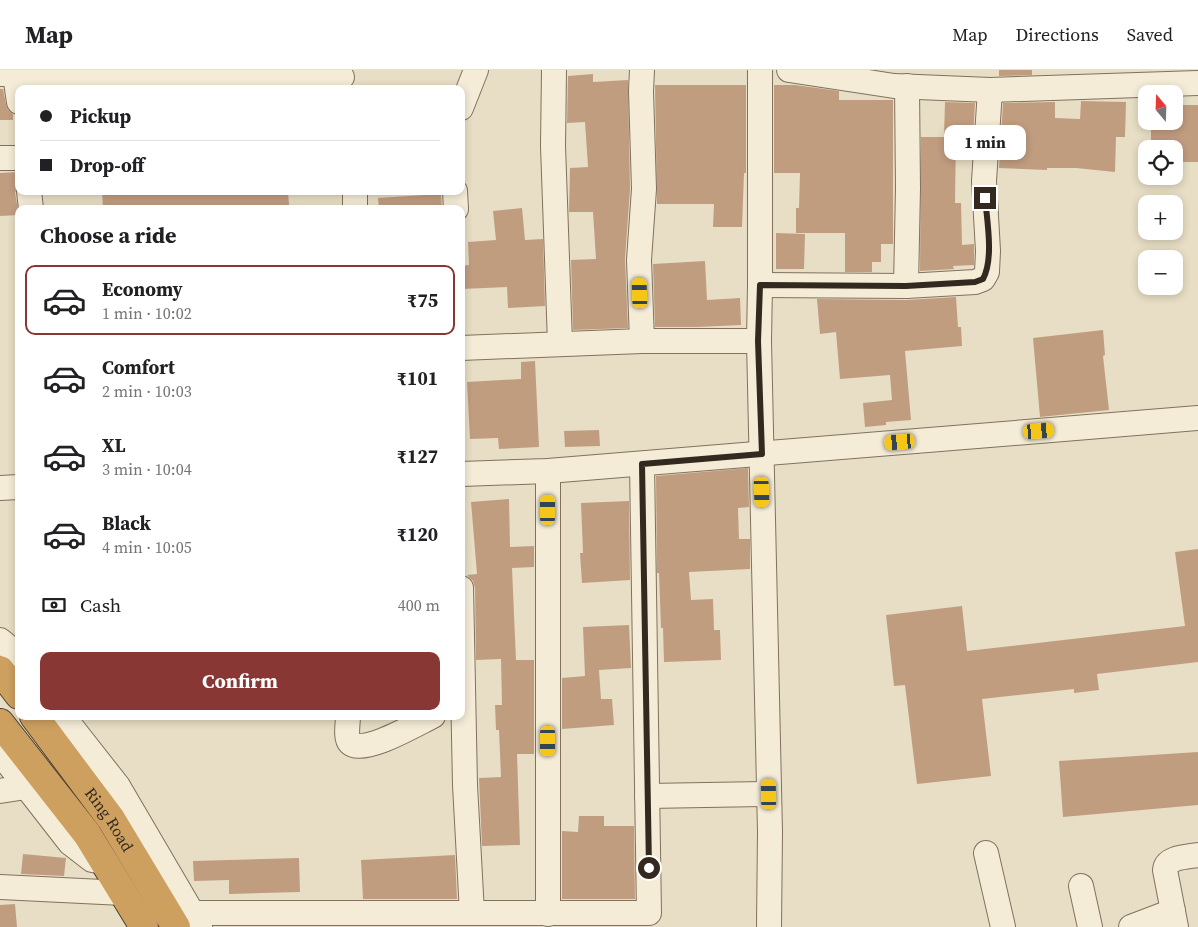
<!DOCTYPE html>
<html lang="en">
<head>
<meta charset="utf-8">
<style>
	body { margin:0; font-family:"Source Serif 4",serif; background:#f2f2f2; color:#202124; height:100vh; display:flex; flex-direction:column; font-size:19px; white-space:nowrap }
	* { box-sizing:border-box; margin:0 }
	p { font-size:16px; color:#757577 }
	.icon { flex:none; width:28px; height:28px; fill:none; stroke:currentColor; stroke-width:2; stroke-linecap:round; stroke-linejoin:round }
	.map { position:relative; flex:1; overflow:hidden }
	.panel { position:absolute; left:15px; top:135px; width:450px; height:515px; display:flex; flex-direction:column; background:#fff; border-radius:10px; box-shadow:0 2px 8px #0003 }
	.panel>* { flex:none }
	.hud { position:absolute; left:15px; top:15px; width:450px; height:110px; border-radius:10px; box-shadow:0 2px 8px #0003; display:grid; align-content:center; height:110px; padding:0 25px; background:#fff }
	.needle { width:32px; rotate:341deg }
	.tools { position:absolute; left:1138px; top:15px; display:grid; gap:10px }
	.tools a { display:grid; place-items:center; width:45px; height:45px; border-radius:10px; background:#fff; box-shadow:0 2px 8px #0003; font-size:25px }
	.end { position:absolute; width:22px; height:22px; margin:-11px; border:6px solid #33291f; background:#fff; box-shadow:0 0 0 2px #fff }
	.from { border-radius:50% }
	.bubble { position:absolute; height:35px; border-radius:10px; background:#fff; box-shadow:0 2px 8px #0003; font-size:16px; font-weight:700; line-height:35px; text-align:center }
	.car { position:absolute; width:15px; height:30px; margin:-15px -8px; border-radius:6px; box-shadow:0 0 4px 1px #0007; background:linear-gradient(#f5c518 24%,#345 0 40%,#f5c518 0 76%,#345 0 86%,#f5c518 0) }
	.hud b { display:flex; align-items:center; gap:18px; height:48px; font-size:19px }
	.hud b+b { border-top:1px solid #e0e0e0 }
	.hud i { width:12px; height:12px; background:#202124 }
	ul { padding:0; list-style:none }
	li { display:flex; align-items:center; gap:15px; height:70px; margin:0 10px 8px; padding:0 15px; border:2px solid transparent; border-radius:10px }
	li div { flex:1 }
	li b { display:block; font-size:19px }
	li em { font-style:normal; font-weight:700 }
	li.current { border-color:#883735 }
	li>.icon { width:45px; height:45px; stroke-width:1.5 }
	h2 { padding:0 25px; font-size:22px; line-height:60px }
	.pay { display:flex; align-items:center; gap:12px; height:55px; padding:0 25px; font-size:19px }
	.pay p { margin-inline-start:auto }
	.primary-button { display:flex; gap:10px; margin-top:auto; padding:10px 25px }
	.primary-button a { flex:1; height:58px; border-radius:10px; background:#883735; color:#fff; font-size:20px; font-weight:700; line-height:58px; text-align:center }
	header { display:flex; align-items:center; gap:30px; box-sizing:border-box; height:70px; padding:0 25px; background:#fff; border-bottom:1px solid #e0e0e0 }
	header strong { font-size:24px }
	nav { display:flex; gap:28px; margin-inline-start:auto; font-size:18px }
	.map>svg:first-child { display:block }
	.building { fill:#c19d80 }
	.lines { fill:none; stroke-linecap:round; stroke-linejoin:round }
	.minor-casing { stroke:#81715d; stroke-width:26 }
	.highway-casing { stroke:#4f4031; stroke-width:30 }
	.minor { stroke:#f4ecd7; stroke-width:24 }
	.highway { stroke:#cda060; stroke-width:28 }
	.route { stroke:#33291f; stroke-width:6 }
	.labels { text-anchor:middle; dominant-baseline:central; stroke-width:4; stroke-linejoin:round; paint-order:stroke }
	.street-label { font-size:16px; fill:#33291f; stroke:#f0e9d4 }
</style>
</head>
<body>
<header>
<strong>Map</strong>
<nav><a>Map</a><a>Directions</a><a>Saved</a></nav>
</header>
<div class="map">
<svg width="1198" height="857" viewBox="0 0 1198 857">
	<rect width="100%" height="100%" fill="#e8dec5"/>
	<g class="building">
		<path d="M 999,0 L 1032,0 L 1032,5 L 999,6 Z"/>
		<path d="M 593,4 L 593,12 L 628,10 L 630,119 L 625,189 L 628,258 L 573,260 L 571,190 L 596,189 L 593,142 L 569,142 L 570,98 L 588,97 L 585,52 L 567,53 L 568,6 Z"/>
		<path d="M 655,15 L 746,15 L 746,103 L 744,103 L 742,157 L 713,157 L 714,134 L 657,134 Z"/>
		<path d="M 774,15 L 795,15 L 839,21 L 839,30 L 893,30 L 893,174 L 881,174 L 881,192 L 872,192 L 872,202 L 845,202 L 845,163 L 796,163 L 796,138 L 799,138 L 800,103 L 774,103 Z"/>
		<path d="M 0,19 L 3,19 L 6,34 L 8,40 L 13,44 L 13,50 L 0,50 Z"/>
		<path d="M 1081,31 L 1126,32 L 1125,67 L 1116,67 L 1115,102 L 1076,98 L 1047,98 L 1047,100 L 999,98 L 1003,33 L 1055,32 L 1055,48 L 1080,49 Z"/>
		<path d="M 945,32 L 975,33 L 973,65 L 944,65 Z"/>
		<path d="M 1174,35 L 1198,35 L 1198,92 L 1174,92 L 1174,79 L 1151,79 L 1151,51 L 1174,51 Z"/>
		<path d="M 921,67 L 956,67 L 955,133 L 961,133 L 962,175 L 974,174 L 974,195 L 953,196 L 954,199 L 920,201 Z"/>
		<path d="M 19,102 L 19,112 L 15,123 L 19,145 L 0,146 L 0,103 Z"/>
		<path d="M 102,121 L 288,121 L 289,135 L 245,138 L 245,136 L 209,139 L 172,139 L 172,136 L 133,139 L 103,139 Z"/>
		<path d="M 441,124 L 442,139 L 379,139 L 378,128 Z"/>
		<path d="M 522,138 L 525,170 L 543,169 L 545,236 L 508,238 L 507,217 L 462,219 L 461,196 L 469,195 L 468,172 L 496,170 L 493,141 Z"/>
		<path d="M 776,163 L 805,164 L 804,199 L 776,199 Z"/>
		<path d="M 705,191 L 707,230 L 740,228 L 741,255 L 697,257 L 655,257 L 653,194 Z"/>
		<path d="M 956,227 L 958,257 L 961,257 L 962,276 L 905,281 L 911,350 L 886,352 L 886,355 L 865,357 L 863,333 L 892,330 L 890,305 L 840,309 L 836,262 L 820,264 L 817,229 L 906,230 Z"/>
		<path d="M 1103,260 L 1105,285 L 1103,286 L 1109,340 L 1040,347 L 1033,268 Z"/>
		<path d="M 535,291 L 539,377 L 499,379 L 498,368 L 470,369 L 467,312 L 521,309 L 521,292 Z"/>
		<path d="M 599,360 L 600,376 L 565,377 L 564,361 Z"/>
		<path d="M 748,398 L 749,437 L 738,438 L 739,469 L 750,469 L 750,499 L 689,502 L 691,530 L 713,529 L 714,560 L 720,560 L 721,590 L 664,592 L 663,558 L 661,558 L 659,503 L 657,503 L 656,406 Z"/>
		<path d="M 509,429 L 510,477 L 534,476 L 534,497 L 512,498 L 516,590 L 534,590 L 534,684 L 517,684 L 520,775 L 482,776 L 479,708 L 501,707 L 499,660 L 496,660 L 495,635 L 502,635 L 501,589 L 476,590 L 475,518 L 473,511 L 467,505 L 477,504 L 471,432 Z"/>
		<path d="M 629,431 L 630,510 L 582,513 L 580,483 L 583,483 L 581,433 Z"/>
		<path d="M 1198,479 L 1198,592 L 1097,604 L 1099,620 L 1074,623 L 1074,619 L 982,629 L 991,706 L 917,714 L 905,615 L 894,616 L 886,545 L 962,536 L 967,581 L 1185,556 L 1175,482 Z"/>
		<path d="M 629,555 L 631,598 L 599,600 L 601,629 L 612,629 L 614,655 L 562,659 L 562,608 L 585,606 L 583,557 Z"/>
		<path d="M 1198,682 L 1198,735 L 1063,747 L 1059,691 Z"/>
		<path d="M 579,746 L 604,746 L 604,756 L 634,756 L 635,829 L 562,829 L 562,761 L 578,762 Z"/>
		<path d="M 23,784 L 66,788 L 64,806 L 21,804 Z"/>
		<path d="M 455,785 L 457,829 L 363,829 L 361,790 Z"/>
		<path d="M 299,788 L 300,822 L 229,824 L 229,810 L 194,811 L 193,791 Z"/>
		<path d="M 15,834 L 17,857 L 0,857 L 0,835 Z"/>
	</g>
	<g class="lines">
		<g class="minor-casing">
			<g id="minor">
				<path d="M 554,0 L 553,76 L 560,273"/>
				<path d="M 760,0 L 760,215 L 759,271 L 770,762 L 769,857"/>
				<path d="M 789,0 L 894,16 L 990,20 L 1198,13"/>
				<path d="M 0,4 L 342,7"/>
				<path d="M 15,5 L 19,32"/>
				<path d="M 461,38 L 476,0"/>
				<path d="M 0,88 L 19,88"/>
				<path d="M 29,121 L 31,139"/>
				<path d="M 355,121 L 355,139"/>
				<path d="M 455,121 L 456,139"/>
				<path d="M 760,215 L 906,216 L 975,212 L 983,209 L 987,202 L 988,181 L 984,111 L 990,20"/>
				<path d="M 906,216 L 908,118 L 907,16"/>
				<path d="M 642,271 L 639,190 L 644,119 L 641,21 L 642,0"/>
				<path d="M 461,278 L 642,271 L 759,271"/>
				<path d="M 548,401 L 548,844"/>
				<path d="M 461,404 L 548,401 L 1198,348"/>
				<path d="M 0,418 L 19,417"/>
				<path d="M 461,518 L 465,715 L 472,843"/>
				<path d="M 0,570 L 12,580 L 19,589"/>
				<path d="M 63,646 L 118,716 L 200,856"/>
				<path d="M 348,646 C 348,653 345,668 350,673 C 363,686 418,653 433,646"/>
				<path d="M 0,683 L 70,773 L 92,790 L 104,792"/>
				<path d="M 0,721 L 26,717"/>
				<path d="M 647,726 L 769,724"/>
				<path d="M 986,783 L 1003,857"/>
				<path d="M 1081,816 L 1090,857"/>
				<path d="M 0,817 L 123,823"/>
				<path d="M 192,843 L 649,843 L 642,394"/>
				<path d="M 1131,857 L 1173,841"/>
				<path d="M 1176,857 L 1165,800 C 1166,787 1187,787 1198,785"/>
			</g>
		</g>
		<g class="highway-casing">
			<g id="highway">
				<path d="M 0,600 L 19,625"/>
				<path id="s1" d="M 34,646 L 111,749 L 176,857"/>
				<path d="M 0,653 L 87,764 L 144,857"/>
			</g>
		</g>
		<use href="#minor" class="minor"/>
		<use href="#highway" class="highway"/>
	</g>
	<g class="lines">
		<path class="route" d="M 649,798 L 642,394 L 762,384 L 758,271 L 760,215 L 906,216 L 975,212 L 983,209 C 994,189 987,150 985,128"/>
	</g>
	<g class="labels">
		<g class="street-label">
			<text stroke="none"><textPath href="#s1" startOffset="128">Ring Road</textPath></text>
		</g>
	</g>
</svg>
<div class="tools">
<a><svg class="needle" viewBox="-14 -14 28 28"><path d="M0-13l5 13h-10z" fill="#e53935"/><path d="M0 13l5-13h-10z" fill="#757577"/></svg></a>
<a><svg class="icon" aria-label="locate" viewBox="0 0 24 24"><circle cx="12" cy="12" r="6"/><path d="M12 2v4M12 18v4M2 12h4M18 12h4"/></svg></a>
<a>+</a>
<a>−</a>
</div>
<i class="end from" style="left:649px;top:798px"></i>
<i class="end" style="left:985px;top:128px"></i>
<div class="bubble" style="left:944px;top:55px;width:82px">1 min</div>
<i class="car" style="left:640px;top:223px;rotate:358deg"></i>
<i class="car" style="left:1039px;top:361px;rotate:85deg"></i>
<i class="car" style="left:900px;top:372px;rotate:265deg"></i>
<i class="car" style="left:762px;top:422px;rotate:178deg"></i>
<i class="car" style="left:548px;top:440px;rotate:0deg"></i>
<i class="car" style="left:548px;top:671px;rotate:180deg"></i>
<i class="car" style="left:769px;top:724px;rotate:359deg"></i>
<div class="hud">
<b><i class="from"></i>Pickup</b>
<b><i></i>Drop-off</b>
</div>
<section class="panel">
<h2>Choose a ride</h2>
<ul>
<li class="current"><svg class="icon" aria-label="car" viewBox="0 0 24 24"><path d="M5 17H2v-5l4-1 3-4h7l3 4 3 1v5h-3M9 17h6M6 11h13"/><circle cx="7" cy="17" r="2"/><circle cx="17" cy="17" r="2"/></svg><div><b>Economy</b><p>1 min · 10:02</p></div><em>₹75</em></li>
<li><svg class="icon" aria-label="car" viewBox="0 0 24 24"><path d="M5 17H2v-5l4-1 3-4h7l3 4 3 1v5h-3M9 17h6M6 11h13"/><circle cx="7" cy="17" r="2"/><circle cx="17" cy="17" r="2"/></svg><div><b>Comfort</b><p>2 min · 10:03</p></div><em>₹101</em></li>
<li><svg class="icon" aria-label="car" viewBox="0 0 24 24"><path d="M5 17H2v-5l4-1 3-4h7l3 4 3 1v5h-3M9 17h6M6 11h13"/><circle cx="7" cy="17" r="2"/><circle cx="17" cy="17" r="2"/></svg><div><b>XL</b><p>3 min · 10:04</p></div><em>₹127</em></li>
<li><svg class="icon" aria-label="car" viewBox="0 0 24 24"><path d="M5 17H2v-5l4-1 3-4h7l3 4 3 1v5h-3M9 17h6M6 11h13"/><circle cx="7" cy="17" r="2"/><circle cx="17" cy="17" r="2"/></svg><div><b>Black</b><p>4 min · 10:05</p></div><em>₹120</em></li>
</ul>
<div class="pay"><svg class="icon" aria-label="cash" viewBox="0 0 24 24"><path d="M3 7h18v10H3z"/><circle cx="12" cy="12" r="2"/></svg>Cash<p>400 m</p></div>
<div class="primary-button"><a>Confirm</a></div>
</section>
</div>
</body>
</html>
